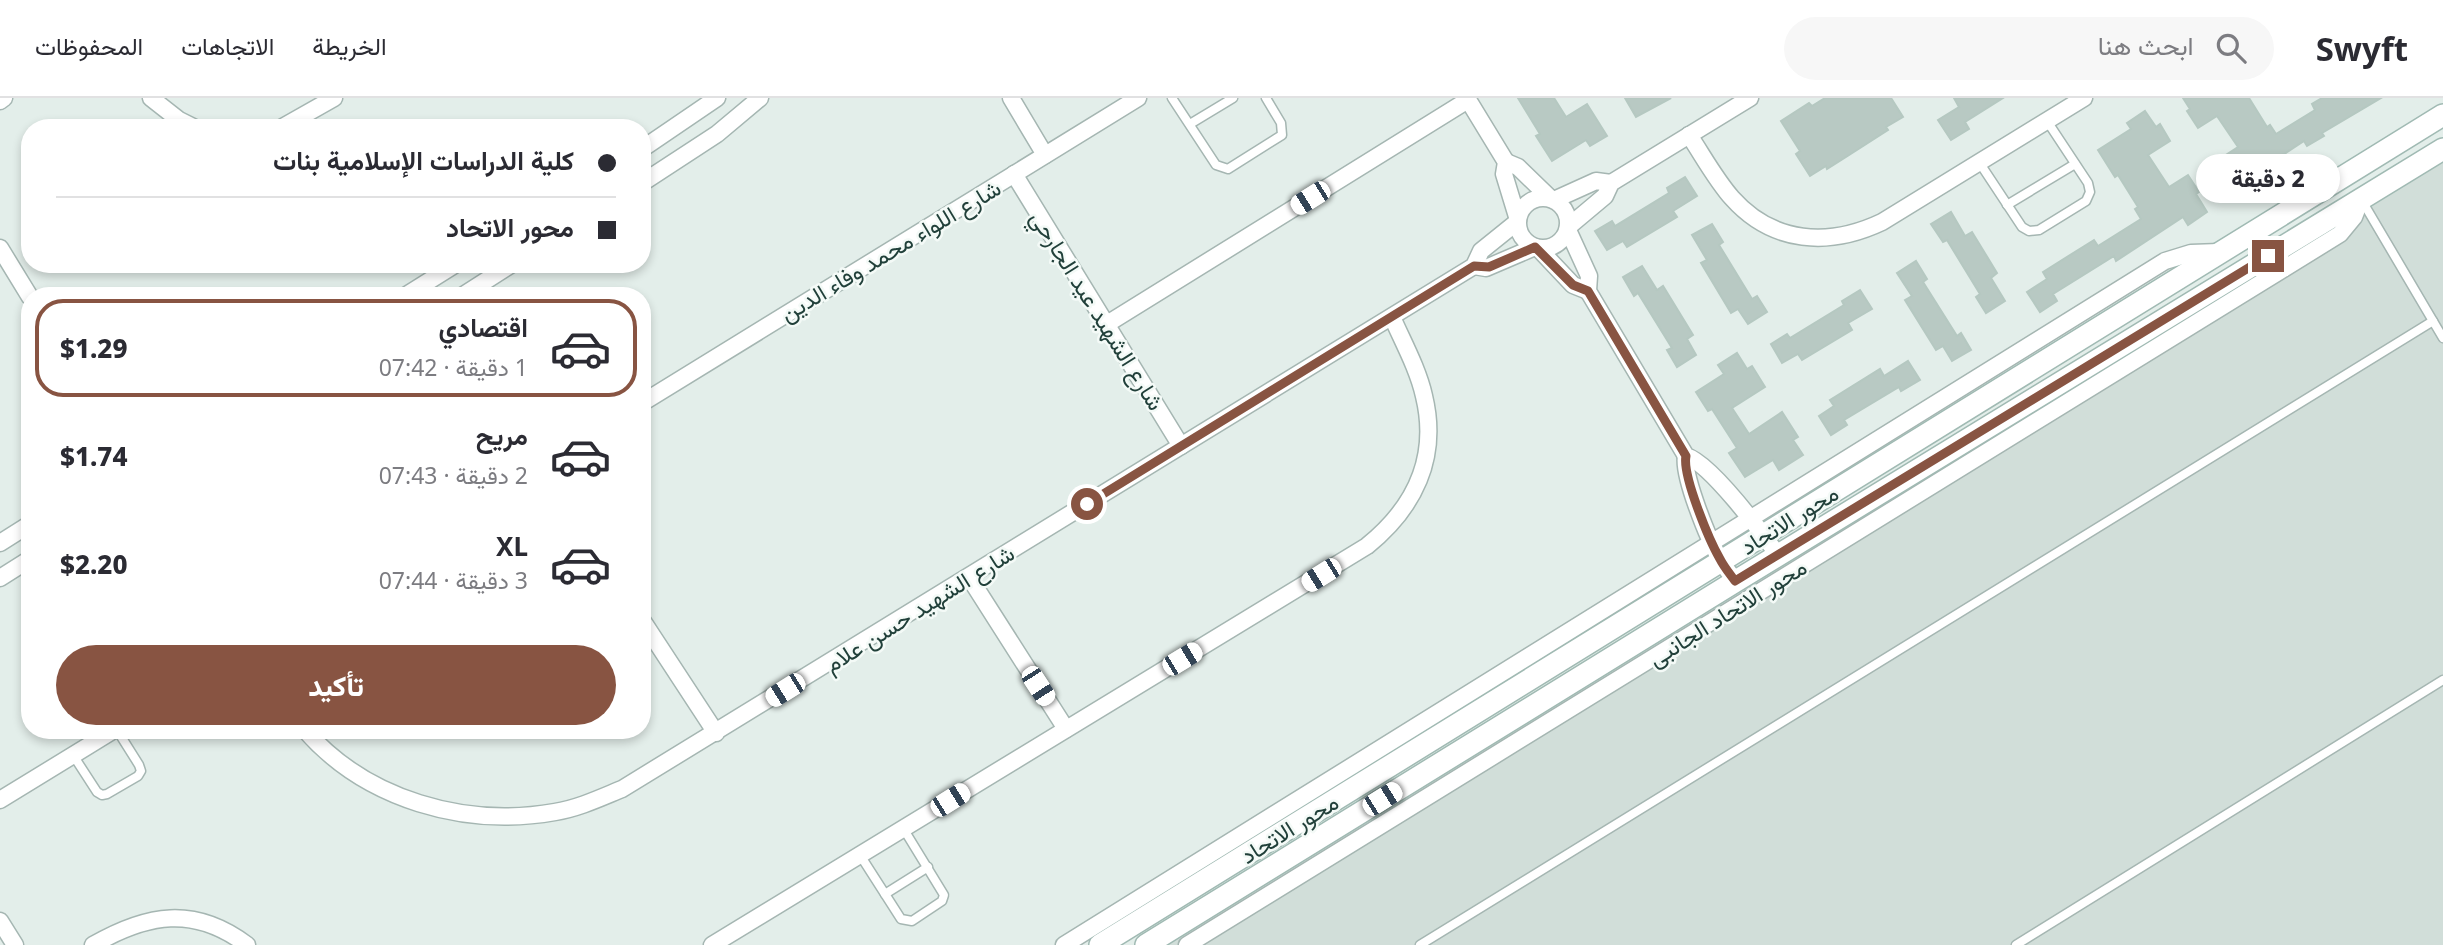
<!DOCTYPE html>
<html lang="ar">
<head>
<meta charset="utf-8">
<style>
	body { margin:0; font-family:"Noto Sans",Vazirmatn,sans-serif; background:#f7f7f7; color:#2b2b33; direction:rtl; height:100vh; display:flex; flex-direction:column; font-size:26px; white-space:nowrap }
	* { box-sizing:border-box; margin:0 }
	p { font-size:23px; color:#7c7c81 }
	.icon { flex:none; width:38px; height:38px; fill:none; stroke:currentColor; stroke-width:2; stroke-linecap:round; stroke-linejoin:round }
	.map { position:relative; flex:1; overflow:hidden; direction:ltr }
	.details { position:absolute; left:21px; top:189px; width:630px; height:452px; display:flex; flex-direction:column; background:#fff; border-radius:28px; box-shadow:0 4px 10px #0003; direction:rtl }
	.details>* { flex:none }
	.banner { position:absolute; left:21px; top:21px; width:630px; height:154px; border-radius:28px; box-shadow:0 4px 10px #0003; direction:rtl; display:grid; align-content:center; height:154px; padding:0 35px; background:#fff }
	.end { position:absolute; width:32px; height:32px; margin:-16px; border:9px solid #885442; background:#fff; box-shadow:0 0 0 4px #fff }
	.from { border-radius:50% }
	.bubble { position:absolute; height:49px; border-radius:24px; background:#fff; box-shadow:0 4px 10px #0003; font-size:23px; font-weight:800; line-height:49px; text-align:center; direction:rtl }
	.car { position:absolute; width:21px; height:42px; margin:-21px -10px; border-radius:9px; box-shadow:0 0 5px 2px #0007; background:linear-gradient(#fff 24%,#345 0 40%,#fff 0 76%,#345 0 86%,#fff 0) }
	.banner b { display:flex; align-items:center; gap:24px; height:66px; font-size:26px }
	.banner b+b { border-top:2px solid #e1e1e2 }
	.banner i { width:18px; height:18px; background:#2b2b33 }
	ul { padding:12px 0 0; list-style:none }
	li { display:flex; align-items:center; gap:21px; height:98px; margin:0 14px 10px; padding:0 21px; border:4px solid transparent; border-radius:28px }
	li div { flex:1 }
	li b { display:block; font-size:26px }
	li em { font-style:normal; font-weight:800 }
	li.current { border-color:#885442 }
	li>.icon { width:63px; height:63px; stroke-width:1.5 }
	.action { display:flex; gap:14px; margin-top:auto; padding:14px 35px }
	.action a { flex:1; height:80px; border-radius:42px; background:#885442; color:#fff; font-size:28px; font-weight:800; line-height:80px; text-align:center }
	header { display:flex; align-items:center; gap:42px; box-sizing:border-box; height:98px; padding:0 35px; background:#fff; border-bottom:2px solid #e1e1e2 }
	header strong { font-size:33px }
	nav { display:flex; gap:38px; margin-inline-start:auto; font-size:24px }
	.search { width:490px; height:63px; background:#f7f7f7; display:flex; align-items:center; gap:18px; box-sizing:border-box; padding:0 24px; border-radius:38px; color:#7c7c81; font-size:26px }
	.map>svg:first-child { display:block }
	.built { fill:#d1ded9 }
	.building { fill:#b8c9c3; stroke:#b5c8c1; stroke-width:2 }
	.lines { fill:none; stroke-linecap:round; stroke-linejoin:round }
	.lane-casing { stroke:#a5b6b2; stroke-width:11 }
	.street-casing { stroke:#a5b6b2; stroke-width:19 }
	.secondary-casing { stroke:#a0bab3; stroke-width:24 }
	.lane { stroke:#fff; stroke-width:8 }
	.street { stroke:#fff; stroke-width:16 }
	.secondary { stroke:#fff; stroke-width:21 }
	.route { stroke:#885442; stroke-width:9 }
	.labels { text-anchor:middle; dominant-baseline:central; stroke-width:5; stroke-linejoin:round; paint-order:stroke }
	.street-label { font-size:23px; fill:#21403a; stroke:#f4faf7 }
</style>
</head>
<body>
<header>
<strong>Swyft</strong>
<div class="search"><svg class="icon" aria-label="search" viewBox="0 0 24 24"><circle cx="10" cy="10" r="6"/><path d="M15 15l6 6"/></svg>ابحث هنا</div>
<nav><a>الخريطة</a><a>الاتجاهات</a><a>المحفوظات</a></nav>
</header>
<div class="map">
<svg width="2443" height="847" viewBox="0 0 2443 847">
	<rect width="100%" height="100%" fill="#e3eeea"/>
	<path class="built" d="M 2443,41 L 2443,847 L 1134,847 Z"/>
	<g class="building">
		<path d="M 1518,0 L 1554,0 L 1566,19 L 1587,6 L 1607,38 L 1590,48 L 1586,42 L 1552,63 L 1536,38 L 1540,36 Z"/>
		<path d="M 1625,0 L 1671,0 L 1636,19 Z"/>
		<path d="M 1825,0 L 1891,0 L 1903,19 L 1886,29 L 1888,32 L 1846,59 L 1827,71 L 1826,68 L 1810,78 L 1796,56 L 1800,53 L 1781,23 L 1809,5 L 1812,8 Z"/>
		<path d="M 1954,0 L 2003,0 L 1965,24 L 1969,31 L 1951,42 L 1938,22 L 1959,9 Z"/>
		<path d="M 2183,0 L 2249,0 L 2267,29 L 2270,27 L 2276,36 L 2315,12 L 2312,6 L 2322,0 L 2381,0 L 2322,35 L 2324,38 L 2307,48 L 2304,43 L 2255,75 L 2259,81 L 2241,93 L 2230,77 L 2226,80 L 2215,64 L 2238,49 L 2217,18 L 2198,30 L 2187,13 L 2190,11 Z"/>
		<path d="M 2145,13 L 2156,29 L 2160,26 L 2170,43 L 2148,57 L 2169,89 L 2188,77 L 2199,94 L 2196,96 L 2207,114 L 2188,127 L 2183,119 L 2116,163 L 2114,158 L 2053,196 L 2057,203 L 2040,214 L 2027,194 L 2047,181 L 2043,174 L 2094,142 L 2098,148 L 2141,121 L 2135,111 L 2138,109 L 2118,77 L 2115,79 L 2098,52 L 2131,31 L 2127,25 Z"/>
		<path d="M 1685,79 L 1697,98 L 1673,113 L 1677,119 L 1627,149 L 1623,143 L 1607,152 L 1595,133 L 1612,123 L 1615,128 L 1669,95 L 1667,90 Z"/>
		<path d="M 1951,114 L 1965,138 L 1972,134 L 1997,175 L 1991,180 L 2005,203 L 1986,215 L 1976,199 L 1980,196 L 1947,142 L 1943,144 L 1931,126 Z"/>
		<path d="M 1712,126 L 1723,144 L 1719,147 L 1752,201 L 1757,198 L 1767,214 L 1748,226 L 1738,211 L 1731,215 L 1701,165 L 1707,162 L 1692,137 Z"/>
		<path d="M 1916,163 L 1927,181 L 1923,184 L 1957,238 L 1961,235 L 1971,252 L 1952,263 L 1943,248 L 1936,252 L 1905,202 L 1912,198 L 1897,175 Z"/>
		<path d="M 1642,168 L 1657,192 L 1663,188 L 1693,237 L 1687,241 L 1696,257 L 1677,269 L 1667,252 L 1672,250 L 1638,195 L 1634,198 L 1623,179 Z"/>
		<path d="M 1860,192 L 1872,211 L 1848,225 L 1852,232 L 1802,262 L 1798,256 L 1782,265 L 1771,246 L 1787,236 L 1790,240 L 1844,207 L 1842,203 Z"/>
		<path d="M 1737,255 L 1747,271 L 1752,268 L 1765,289 L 1732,310 L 1749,336 L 1782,314 L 1798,339 L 1793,342 L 1803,357 L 1779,372 L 1773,362 L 1745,379 L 1729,355 L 1737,350 L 1712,311 L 1708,313 L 1696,294 L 1724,276 L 1718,267 Z"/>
		<path d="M 1908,263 L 1920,282 L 1901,293 L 1899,289 L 1844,322 L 1847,327 L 1831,337 L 1819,318 L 1834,308 L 1830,302 L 1880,271 L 1884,278 Z"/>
	</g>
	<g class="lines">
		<g class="lane-casing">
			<g id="lane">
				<path d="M 1172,0 L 1216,67 L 1228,71 L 1282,37 L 1281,25 L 1266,0"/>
				<path d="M 1190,26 L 1233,0"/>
				<path d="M 1979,64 L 2022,129 L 2029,133 L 2039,132 L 2086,103 L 2090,94 L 2088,85 L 2047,23"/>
				<path d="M 2361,101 L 2443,240"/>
				<path d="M 2007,107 L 2075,66"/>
				<path d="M 73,657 L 97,694 L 102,697 L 107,696 L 138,678 L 141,673 L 139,667 L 117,632"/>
				<path d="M 860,757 L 901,821 L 912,823 L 942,803 L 944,797 L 903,730"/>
				<path d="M 885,796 L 928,769"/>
				<path d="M 1420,847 L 2433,223"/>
				<path d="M 2016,847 L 2443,582"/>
			</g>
		</g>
		<g class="street-casing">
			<g id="street">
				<path d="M 151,0 L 179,22 L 195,30"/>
				<path d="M 1011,0 L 1045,57"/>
				<path d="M 1467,0 L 1506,64 L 1504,76 L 1518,122"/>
				<path d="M 0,3 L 4,0"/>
				<path d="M 281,30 L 334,0"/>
				<path d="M 1689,37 C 1703,58 1716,82 1732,100 C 1773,146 1829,149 1882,124 L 2084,0"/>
				<path d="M 642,51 L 717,0"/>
				<path d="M 1506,64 L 1518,69 L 1550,100"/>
				<path d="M 1014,76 L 1181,348"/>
				<path d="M 642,85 L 717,36 L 760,0"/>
				<circle cx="1543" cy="125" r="25"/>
				<path d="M 1554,102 L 1596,83 L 1611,85"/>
				<path d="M 1568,129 L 1605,98 L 1611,85 L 1750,0"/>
				<path d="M 1568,132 L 1589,178 L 1588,193 L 1686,358 C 1710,365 1762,435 1778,457"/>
				<path d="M 0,150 L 30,199"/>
				<path d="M 1538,150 L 1573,187 L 1588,193"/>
				<path d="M 1474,168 L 1486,170 L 1535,149"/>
				<path d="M 405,198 L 456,166"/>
				<path d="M 462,198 L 512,166"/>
				<path d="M 1107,226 L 1468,2"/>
				<path d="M 642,305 L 1138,0"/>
				<path d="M 1686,358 C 1682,377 1709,443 1720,461 C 1724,469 1730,476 1736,483"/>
				<path d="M 0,445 L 30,426"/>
				<path d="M 969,479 L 1066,631"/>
				<path d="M 0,480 L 30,461"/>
				<path d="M 642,522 L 716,635"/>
				<path d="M 305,632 C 366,702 465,730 555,714 C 579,710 600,700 622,691 L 1474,168 L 1481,153 L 1517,124"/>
				<path d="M 0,702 L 114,632"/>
				<path d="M 0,823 L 15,847"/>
				<path d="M 93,847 C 147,816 194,807 247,847"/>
				<path d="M 712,847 L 1367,448 C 1414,410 1439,360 1424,298 C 1418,271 1403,244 1392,219"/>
				<path d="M 1064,847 L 2165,163 L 2191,155 L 2219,154"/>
				<path d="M 1187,847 L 2340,136 L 2354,119 L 2361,101"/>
			</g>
		</g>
		<g class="secondary-casing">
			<g id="secondary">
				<path d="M 1100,847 L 2443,17"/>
				<path d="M 1146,847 L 1736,483 L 2443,51"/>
			</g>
		</g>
		<use href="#lane" class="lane"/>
		<use href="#street" class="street"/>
		<use href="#secondary" class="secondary"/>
	</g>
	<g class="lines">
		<path class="route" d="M 1087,406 L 1474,168 L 1489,169 L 1535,149 L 1573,187 L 1588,193 L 1686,358 C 1682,377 1709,442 1720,461 C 1724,469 1730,476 1735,483 L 2268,158"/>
	</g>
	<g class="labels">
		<g class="street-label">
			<text transform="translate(890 152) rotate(-31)">شارع اللواء محمد وفاء الدين</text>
			<text transform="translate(1098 212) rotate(58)">شارع الشهيد عيد الجارحي</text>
			<text transform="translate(1789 421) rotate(-32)">محور الاتحاد</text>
			<text transform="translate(919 510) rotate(-32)">شارع الشهيد حسن علام</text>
			<text transform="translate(1727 514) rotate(-32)">محور الاتحاد الجانبى</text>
			<text transform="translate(1289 730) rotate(-32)">محور الاتحاد</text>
		</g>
	</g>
</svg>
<i class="end from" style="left:1087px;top:406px"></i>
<i class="end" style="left:2268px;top:158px"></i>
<div class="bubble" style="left:2196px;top:56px;width:144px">2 دقيقة</div>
<i class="car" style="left:1310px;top:100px;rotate:238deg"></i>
<i class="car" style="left:1321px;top:477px;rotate:238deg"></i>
<i class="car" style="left:1182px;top:561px;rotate:59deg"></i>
<i class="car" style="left:1038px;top:588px;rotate:147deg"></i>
<i class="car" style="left:785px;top:592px;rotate:238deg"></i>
<i class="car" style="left:1382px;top:701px;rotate:58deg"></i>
<i class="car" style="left:950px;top:702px;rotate:58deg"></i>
<div class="banner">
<b><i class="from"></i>كلية الدراسات الإسلامية بنات</b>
<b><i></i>محور الاتحاد</b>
</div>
<section class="details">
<ul>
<li class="current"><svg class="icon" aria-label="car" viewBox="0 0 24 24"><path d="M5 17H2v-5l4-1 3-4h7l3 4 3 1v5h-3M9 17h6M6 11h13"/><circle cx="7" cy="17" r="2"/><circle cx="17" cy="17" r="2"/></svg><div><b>اقتصادي</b><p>1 دقيقة · 07:42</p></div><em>$1.29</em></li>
<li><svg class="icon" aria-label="car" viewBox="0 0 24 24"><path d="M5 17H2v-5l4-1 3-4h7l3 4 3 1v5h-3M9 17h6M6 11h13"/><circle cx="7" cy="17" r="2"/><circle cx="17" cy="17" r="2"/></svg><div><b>مريح</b><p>2 دقيقة · 07:43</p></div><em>$1.74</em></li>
<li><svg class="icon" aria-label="car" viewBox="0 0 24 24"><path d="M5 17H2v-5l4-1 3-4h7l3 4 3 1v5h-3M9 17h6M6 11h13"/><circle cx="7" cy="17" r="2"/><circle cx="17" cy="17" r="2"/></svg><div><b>XL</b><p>3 دقيقة · 07:44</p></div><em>$2.20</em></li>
</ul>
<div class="action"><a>تأكيد</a></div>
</section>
</div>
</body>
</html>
